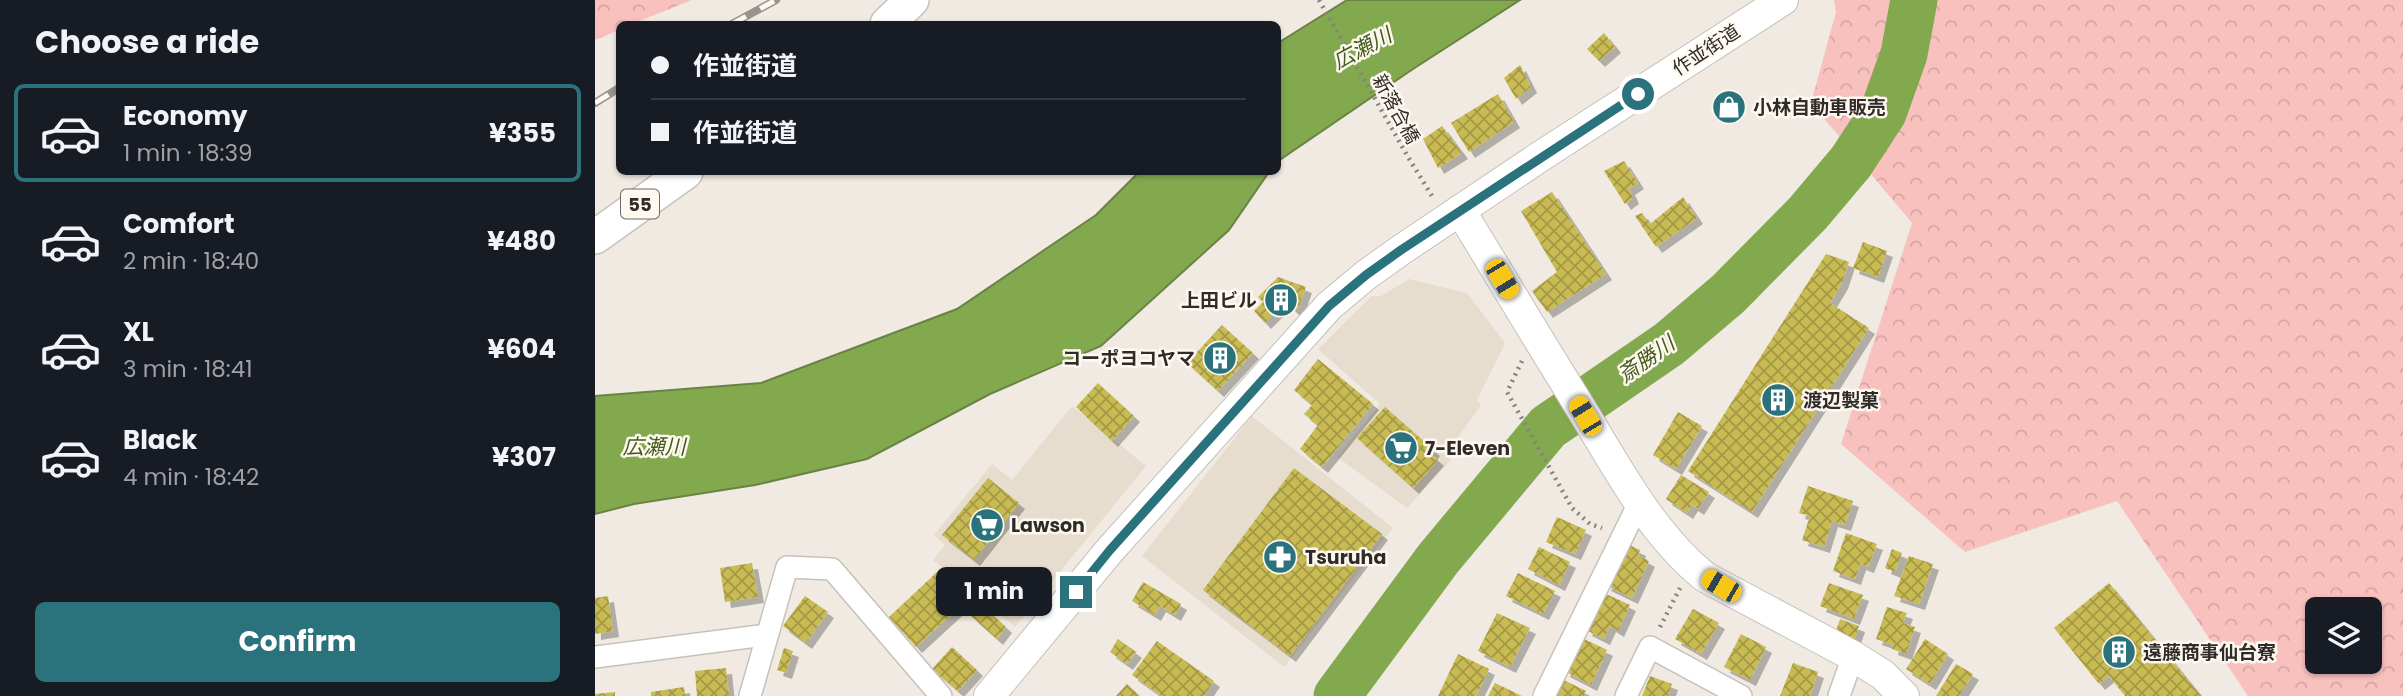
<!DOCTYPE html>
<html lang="en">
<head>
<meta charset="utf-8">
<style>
	body { margin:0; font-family:Poppins,"Noto Sans JP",sans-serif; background:#20242c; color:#f1f3f6; height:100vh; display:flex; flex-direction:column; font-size:26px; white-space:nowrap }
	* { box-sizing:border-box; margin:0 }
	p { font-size:23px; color:#9ea1a6 }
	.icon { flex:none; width:38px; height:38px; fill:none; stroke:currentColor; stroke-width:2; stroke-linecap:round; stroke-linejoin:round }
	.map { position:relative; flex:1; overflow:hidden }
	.sheet { display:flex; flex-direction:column; background:#171b24; width:595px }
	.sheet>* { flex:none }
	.top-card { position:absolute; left:21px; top:21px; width:665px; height:154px; border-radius:10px; box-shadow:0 2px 5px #0004; display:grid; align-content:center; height:154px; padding:0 35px; background:#171b24 }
	.tools { position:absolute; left:1710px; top:597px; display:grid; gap:14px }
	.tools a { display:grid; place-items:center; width:77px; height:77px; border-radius:10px; background:#171b24; box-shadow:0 2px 5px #0004; font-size:35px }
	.end { position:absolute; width:32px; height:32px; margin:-16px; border:9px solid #2a727c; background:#fff; box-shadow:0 0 0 4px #fff }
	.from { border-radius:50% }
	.bubble { position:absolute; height:49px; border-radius:10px; background:#171b24; box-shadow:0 2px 5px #0004; font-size:23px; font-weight:700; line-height:49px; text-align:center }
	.car { position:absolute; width:21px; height:42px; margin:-21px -10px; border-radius:9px; box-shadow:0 0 5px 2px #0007; background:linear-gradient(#f5c518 24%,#345 0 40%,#f5c518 0 76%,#345 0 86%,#f5c518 0) }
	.top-card b { display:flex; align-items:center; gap:24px; height:66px; font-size:26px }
	.top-card b+b { border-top:2px solid #363941 }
	.top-card i { width:18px; height:18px; background:#f1f3f6 }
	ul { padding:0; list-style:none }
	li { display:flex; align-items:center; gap:21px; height:98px; margin:0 14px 10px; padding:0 21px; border:4px solid transparent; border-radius:10px }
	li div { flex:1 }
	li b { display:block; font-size:26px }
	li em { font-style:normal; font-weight:700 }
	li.on { border-color:#2a727c }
	li>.icon { width:63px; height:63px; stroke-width:1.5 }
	h2 { padding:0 35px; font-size:32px; line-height:84px }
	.action { display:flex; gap:14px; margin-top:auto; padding:14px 35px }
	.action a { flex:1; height:80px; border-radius:10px; background:#2a727c; color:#fff; font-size:28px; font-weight:700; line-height:80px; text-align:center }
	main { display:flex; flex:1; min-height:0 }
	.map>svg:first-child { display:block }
	.built { fill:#e7ddce }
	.forest { fill:url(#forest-crowns); fill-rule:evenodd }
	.water { fill:#83a94f; stroke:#6a8344; stroke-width:2 }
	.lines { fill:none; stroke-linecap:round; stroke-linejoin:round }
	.river { stroke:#83a94f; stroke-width:47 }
	.building { fill:url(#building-cross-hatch); filter:url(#shadow) }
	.street-casing { stroke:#c6c1b9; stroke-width:24 }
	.secondary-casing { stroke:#c6c1b9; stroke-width:32 }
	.primary-casing { stroke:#c6c1b9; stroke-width:36 }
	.path { stroke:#85817c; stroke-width:4.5; stroke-dasharray:2 5; stroke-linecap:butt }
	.street { stroke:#fff; stroke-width:21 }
	.secondary { stroke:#fff; stroke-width:30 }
	.primary { stroke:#fff; stroke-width:33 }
	.rail-casing { stroke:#97938e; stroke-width:8 }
	.rail { stroke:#fef8f0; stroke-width:5; stroke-dasharray:16; stroke-linecap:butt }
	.route { stroke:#2a727c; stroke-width:9 }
	.labels { text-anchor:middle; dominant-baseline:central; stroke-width:5; stroke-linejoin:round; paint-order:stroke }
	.shield { fill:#fef8f0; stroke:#6c6865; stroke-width:2 }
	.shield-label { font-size:18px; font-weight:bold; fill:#2e2b29 }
	.street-label { font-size:19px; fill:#2e2b29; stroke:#fef8f0 }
	.poi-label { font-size:19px; font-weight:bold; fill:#2e2b29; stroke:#fef8f0; text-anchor:start }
	.water-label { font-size:21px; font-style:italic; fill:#435b1c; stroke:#fef8f0 }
</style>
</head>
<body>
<main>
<section class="sheet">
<h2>Choose a ride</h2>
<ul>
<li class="on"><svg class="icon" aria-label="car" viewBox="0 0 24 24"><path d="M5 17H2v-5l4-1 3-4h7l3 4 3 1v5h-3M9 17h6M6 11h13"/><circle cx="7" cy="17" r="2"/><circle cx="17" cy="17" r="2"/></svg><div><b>Economy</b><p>1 min · 18:39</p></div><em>¥355</em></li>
<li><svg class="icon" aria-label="car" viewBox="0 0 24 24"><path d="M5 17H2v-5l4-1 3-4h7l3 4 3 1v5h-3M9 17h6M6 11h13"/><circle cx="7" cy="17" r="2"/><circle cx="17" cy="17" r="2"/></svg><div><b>Comfort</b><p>2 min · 18:40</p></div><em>¥480</em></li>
<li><svg class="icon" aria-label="car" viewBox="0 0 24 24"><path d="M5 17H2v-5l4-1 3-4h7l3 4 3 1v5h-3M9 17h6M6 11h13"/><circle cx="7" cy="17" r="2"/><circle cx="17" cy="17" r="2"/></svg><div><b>XL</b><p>3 min · 18:41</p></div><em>¥604</em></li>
<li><svg class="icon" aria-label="car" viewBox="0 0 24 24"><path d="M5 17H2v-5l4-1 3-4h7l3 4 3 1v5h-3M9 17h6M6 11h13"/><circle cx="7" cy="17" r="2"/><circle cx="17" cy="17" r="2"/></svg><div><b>Black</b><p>4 min · 18:42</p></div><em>¥307</em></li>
</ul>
<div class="action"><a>Confirm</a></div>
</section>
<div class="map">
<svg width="1808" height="696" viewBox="0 0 1808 696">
	<defs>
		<pattern id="forest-crowns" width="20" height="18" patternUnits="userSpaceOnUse" patternTransform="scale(1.75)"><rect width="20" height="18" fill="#f8c1be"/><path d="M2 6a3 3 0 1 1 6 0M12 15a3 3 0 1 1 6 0" fill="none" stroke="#d5a6a3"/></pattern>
		<pattern id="building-cross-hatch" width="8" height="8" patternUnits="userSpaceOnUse" patternTransform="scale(1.75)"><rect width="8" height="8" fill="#c9bb53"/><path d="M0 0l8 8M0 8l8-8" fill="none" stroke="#a49845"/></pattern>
		<filter id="shadow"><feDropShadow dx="6" dy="6" stdDeviation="0" flood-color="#0004"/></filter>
	</defs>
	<rect width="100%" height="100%" fill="#f0eae2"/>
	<g class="built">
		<path d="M 814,279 L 872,293 L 910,343 L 882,400 L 886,405 L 851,454 L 856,460 L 812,508 L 742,457 L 785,404 L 723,349 L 777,296 L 786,296 Z"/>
		<path d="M 477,406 L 551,466 L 420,627 L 338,560 L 350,545 L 339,535 L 397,464 L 417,480 Z"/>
		<path d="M 657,416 L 798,528 L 689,667 L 547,556 Z"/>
	</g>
	<g class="forest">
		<path d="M 0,0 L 97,0 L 37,24 L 24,24 L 24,30 L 0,40 Z"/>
		<path d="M 1239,0 L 1808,0 L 1808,696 L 1653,696 L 1522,501 L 1370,552 L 1246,444 L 1317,223 L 1216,103 L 1241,12 ZM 1722,609 L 1774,609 L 1774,662 L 1722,662 Z"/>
	</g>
	<g class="water">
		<path d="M 752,0 L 925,0 L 818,69 L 683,161 L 683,43 Z"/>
		<path d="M 544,172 L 674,172 L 634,230 L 506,346 L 395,394 L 272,459 L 160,485 L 39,504 L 0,514 L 0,396 L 166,383 L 362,309 L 501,215 Z"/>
	</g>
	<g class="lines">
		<path class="river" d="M 742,696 L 843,559 L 953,427 L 1074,344 L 1133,294 L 1213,213 L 1256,162 L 1288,113 L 1309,54 L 1319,0"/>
	</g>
	<g class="building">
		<path d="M 1009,33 L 1020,47 L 1004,61 L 992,49 Z"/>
		<path d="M 925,65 L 936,87 L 921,99 L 909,78 Z"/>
		<path d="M 903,94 L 919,122 L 874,152 L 856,123 Z"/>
		<path d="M 847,126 L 867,153 L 843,168 L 828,139 Z"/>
		<path d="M 1029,161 L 1043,183 L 1034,189 L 1038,198 L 1030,204 L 1009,171 Z"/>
		<path d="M 957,192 L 1011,274 L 952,312 L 937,291 L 962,272 L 926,211 Z"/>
		<path d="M 1088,197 L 1102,218 L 1061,247 L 1040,216 L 1047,213 L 1055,224 Z"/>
		<path d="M 1268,242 L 1292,251 L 1283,277 L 1258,268 Z"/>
		<path d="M 1231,254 L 1254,262 L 1247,283 L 1235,303 L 1274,328 L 1157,512 L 1093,471 Z"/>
		<path d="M 683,277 L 711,287 L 704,307 L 700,311 L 691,302 L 670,323 L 659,311 L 668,302 L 663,297 Z"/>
		<path d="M 627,325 L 658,353 L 623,391 L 592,363 Z"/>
		<path d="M 723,359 L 778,404 L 727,467 L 705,449 L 723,425 L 709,414 L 717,405 L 699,390 Z"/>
		<path d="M 503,383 L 539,416 L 517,441 L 481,407 Z"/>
		<path d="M 790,407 L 839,450 L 836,454 L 843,460 L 818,488 L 762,438 Z"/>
		<path d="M 1083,412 L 1107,426 L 1081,469 L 1058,455 Z"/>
		<path d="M 699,468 L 787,534 L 695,656 L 608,590 Z"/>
		<path d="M 1086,475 L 1114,492 L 1103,509 L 1097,505 L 1092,513 L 1071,499 Z"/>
		<path d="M 393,478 L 424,503 L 379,560 L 347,535 Z"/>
		<path d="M 1213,486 L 1258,501 L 1250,525 L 1237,521 L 1229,547 L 1207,540 L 1215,516 L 1204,513 Z"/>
		<path d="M 962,517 L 991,530 L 980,554 L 951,542 Z"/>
		<path d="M 1251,533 L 1282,544 L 1273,567 L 1265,564 L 1260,579 L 1238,571 Z"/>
		<path d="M 1030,543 L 1045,550 L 1043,555 L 1054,561 L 1037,598 L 1010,585 Z"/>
		<path d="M 944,547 L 975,562 L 964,585 L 933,569 Z"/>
		<path d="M 1297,549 L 1307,553 L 1300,572 L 1290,568 Z"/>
		<path d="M 1314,556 L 1338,564 L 1324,604 L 1299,596 Z"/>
		<path d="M 157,563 L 163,597 L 130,602 L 125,568 Z"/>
		<path d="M 342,572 L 370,602 L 321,647 L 294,617 Z"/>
		<path d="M 923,573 L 960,591 L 948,614 L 911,596 Z"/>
		<path d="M 548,582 L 586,604 L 580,615 L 565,606 L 560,615 L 537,601 Z"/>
		<path d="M 1234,583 L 1268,595 L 1259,619 L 1225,606 Z"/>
		<path d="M 1514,583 L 1606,696 L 1530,696 L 1514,676 L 1504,684 L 1459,628 Z"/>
		<path d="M 1009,593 L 1035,605 L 1023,631 L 1015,626 L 1009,639 L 991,630 Z"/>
		<path d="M 13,596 L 18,631 L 0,634 L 0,598 Z"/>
		<path d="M 210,596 L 233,612 L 211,643 L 188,626 Z"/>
		<path d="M 385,603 L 411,627 L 402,639 L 376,616 Z"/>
		<path d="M 1292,607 L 1312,613 L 1308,623 L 1320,627 L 1311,654 L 1297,649 L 1298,645 L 1281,639 Z"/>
		<path d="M 1098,609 L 1124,623 L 1106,654 L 1080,639 Z"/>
		<path d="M 902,613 L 935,628 L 915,667 L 883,651 Z"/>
		<path d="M 1245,619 L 1264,626 L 1258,644 L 1239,637 Z"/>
		<path d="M 1146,634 L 1171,647 L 1155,680 L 1129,667 Z"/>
		<path d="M 985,637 L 1012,650 L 996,685 L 969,671 Z"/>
		<path d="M 523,639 L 541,652 L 532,664 L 515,652 Z"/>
		<path d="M 1330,639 L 1353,654 L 1335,684 L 1311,669 Z"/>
		<path d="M 562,641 L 619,681 L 609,696 L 567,696 L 537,675 Z"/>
		<path d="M 357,647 L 382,670 L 363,691 L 337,669 Z"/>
		<path d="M 189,648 L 198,651 L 191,673 L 182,670 Z"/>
		<path d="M 863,654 L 894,669 L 881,696 L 843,696 Z"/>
		<path d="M 1198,663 L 1223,672 L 1215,696 L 1185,696 Z"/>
		<path d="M 1361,664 L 1378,674 L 1364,696 L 1341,696 Z"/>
		<path d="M 131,668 L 134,696 L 102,696 L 100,671 Z"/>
		<path d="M 1055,676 L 1077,684 L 1073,696 L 1047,696 Z"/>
		<path d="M 965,678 L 991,691 L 989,696 L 956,696 Z"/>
		<path d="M 900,683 L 927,696 L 893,696 Z"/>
		<path d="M 532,684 L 545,696 L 521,696 Z"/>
		<path d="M 89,687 L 90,696 L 56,696 L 56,692 Z"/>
		<path d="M 20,692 L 20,696 L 0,696 L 0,694 Z"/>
	</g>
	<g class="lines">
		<g class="street-casing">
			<g id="street">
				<path d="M 0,657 L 171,635"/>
				<path d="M 155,696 L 192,567 L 237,569 L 346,696"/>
				<path d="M 949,696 L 1045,501"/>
				<path d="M 1031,696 L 1055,647 L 1146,696"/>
				<path d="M 1244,696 L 1258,656"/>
			</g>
		</g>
		<g class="secondary-casing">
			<g id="secondary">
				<path d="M 865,210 C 906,278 948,347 990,415 C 1024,471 1058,535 1110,577 L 1258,656 L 1288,675 L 1309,696"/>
				<path d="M 394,696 L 515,550 L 734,306 L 771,275 L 806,250 L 949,154 L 1188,0"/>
			</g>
		</g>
		<g class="primary-casing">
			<g id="primary">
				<path d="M 292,24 L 317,0"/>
				<path d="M 0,237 L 91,172"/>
			</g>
		</g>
		<g class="path">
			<path d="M 724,0 L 813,157 L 837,196"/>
			<path d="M 927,361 L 912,392 L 977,508 L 995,524 L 1007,528"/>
			<path d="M 1065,627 L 1085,588"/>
		</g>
		<use href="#street" class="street"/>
		<use href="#secondary" class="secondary"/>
		<use href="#primary" class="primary"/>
		<g class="rail-casing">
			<g id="rail">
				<path d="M 137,24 L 181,0"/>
				<path d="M 0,103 L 24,88"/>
			</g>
		</g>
		<use href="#rail" class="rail"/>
	</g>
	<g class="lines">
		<path class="route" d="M 481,592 L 515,550 L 734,306 L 771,275 L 806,250 L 1043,94"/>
	</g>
	<defs>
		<g id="shop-disc" transform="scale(1.75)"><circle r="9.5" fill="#2a727c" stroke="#fef8f0"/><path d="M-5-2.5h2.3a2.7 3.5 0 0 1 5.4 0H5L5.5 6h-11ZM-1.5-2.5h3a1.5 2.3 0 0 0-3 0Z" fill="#fff"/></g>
		<g id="building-disc" transform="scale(1.75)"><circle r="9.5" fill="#2a727c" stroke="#fef8f0"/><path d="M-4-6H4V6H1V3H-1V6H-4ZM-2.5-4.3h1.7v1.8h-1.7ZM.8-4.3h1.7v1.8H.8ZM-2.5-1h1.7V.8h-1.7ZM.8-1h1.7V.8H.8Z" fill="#fff"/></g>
		<g id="supermarket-disc" transform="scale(1.75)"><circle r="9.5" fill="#2a727c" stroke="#fef8f0"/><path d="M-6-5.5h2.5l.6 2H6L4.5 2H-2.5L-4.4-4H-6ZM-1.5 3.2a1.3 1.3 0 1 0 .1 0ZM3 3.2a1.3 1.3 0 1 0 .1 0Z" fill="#fff"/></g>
		<g id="pharmacy-disc" transform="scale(1.75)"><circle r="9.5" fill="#2a727c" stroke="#fef8f0"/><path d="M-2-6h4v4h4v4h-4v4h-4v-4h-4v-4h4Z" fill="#fff"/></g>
	</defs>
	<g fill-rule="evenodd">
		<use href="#shop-disc" x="1134" y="107"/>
		<use href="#building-disc" x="686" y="300"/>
		<use href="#building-disc" x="625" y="358"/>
		<use href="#building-disc" x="1183" y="400"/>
		<use href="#supermarket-disc" x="806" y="448"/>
		<use href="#supermarket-disc" x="392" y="525"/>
		<use href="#pharmacy-disc" x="685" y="557"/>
		<use href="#building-disc" x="1524" y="652"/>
	</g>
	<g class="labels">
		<rect class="shield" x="26" y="189.5" width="38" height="29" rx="5"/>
		<g class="shield-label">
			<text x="45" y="204">55</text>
		</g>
		<g class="street-label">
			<text transform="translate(1111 50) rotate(-33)">作並街道</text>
			<text transform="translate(801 109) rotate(61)">新落合橋</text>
		</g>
		<g class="poi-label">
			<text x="1158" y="107">小林自動車販売</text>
			<text x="662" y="300" text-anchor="end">上田ビル</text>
			<text x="600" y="358" text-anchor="end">コーポヨコヤマ</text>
			<text x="1208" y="400">渡辺製菓</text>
			<text x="830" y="448">7-Eleven</text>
			<text x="416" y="525">Lawson</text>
			<text x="710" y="557">Tsuruha</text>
			<text x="1548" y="652">遠藤商事仙台寮</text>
		</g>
		<g class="water-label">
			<text transform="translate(767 48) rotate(-28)">広瀬川</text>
			<text transform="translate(1051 359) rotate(-35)">斎勝川</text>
			<text x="59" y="446">広瀬川</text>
		</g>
	</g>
</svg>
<div class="tools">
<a><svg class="icon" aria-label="layers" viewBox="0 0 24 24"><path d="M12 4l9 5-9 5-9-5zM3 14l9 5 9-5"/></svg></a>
</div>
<i class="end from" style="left:1043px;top:94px"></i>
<i class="end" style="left:481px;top:592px"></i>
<div class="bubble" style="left:341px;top:567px;width:116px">1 min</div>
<i class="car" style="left:907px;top:279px;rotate:149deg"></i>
<i class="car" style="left:990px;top:416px;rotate:329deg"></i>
<i class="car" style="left:1126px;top:586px;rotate:300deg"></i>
<div class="top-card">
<b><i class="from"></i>作並街道</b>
<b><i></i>作並街道</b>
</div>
</div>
</main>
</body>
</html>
